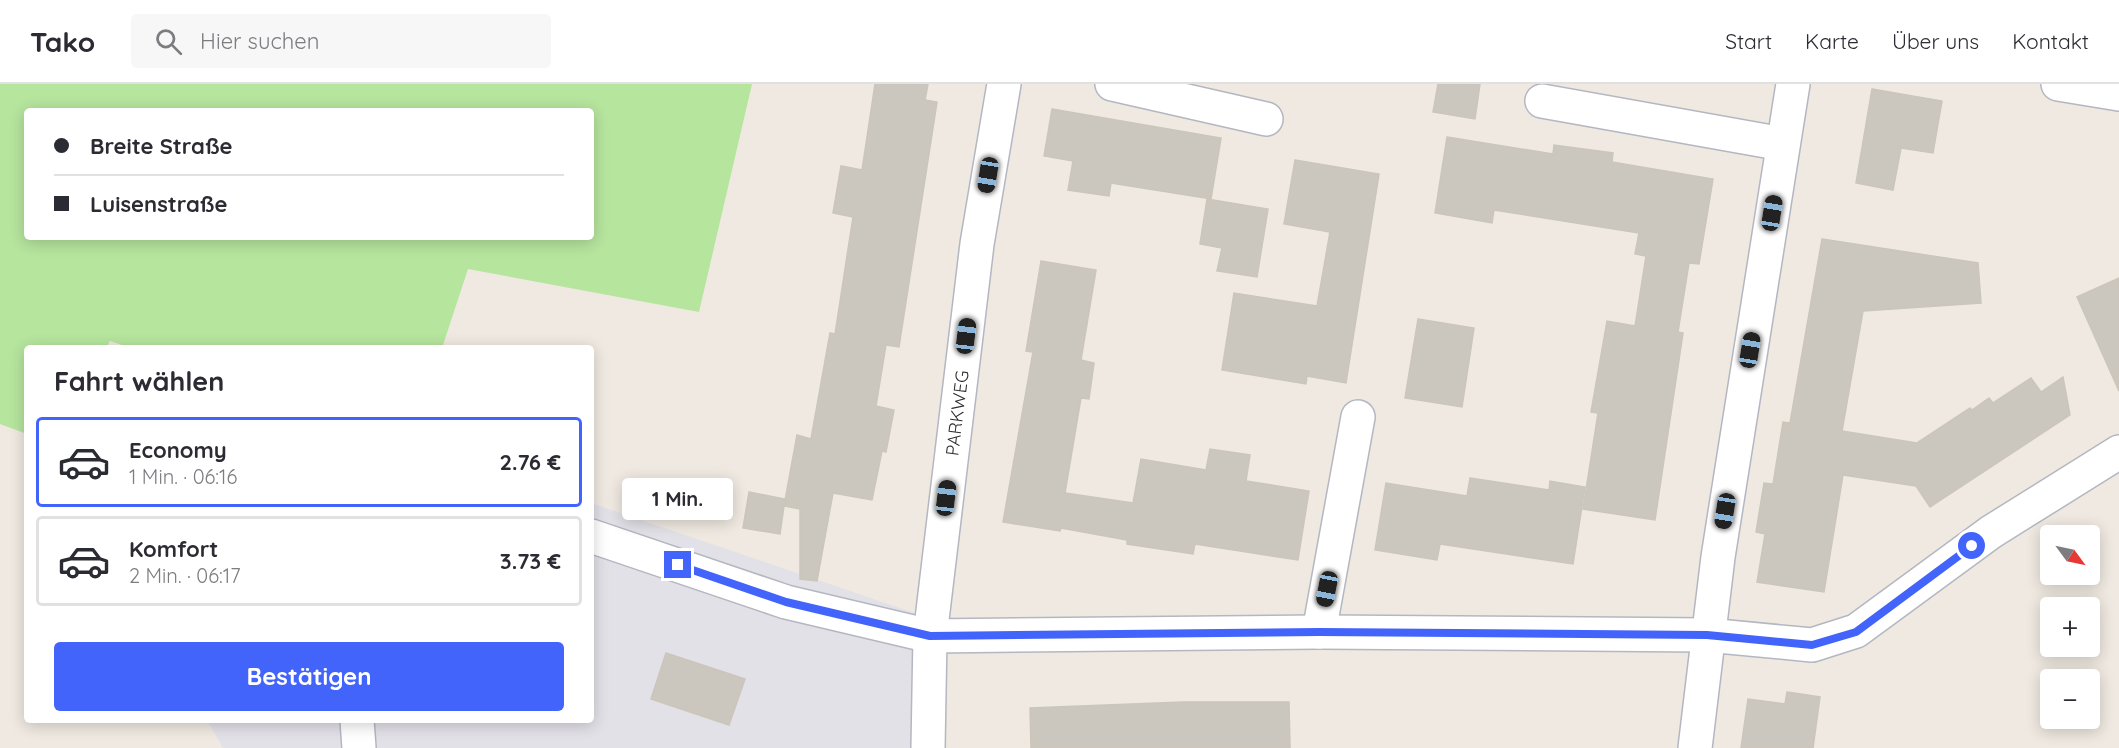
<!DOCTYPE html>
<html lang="de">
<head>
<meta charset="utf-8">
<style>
	body { margin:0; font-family:Quicksand,sans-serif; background:#f7f7f7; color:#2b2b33; height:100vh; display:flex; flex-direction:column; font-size:22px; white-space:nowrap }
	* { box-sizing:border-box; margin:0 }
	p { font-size:20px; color:#7c7c81 }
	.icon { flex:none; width:33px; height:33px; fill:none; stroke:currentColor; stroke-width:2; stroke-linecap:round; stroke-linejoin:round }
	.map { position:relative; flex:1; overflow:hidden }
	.side { position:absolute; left:24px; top:261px; width:570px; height:378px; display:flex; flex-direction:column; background:#fff; border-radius:6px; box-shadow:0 3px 15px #0003 }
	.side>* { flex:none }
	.guide { position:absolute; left:24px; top:24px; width:570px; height:132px; border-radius:6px; box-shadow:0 3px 15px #0003; display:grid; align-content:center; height:132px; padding:0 30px; background:#fff }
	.needle { width:39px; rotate:123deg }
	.tools { position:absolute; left:2040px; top:441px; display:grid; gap:12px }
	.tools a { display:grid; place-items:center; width:60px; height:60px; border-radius:6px; background:#fff; box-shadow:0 3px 15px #0003; font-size:30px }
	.end { position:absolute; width:27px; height:27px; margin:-14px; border:8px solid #4264fb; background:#fff; box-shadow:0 0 0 3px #fff }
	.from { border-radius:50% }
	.bubble { position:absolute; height:42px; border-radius:6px; background:#fff; box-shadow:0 3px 15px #0003; font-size:20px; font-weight:700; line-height:42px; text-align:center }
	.car { position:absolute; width:18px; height:36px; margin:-18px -9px; border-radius:8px; box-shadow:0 0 4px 2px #0007; background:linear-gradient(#222 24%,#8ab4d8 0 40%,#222 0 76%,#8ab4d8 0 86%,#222 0) }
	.guide b { display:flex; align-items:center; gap:21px; height:57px; font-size:22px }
	.guide b+b { border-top:2px solid #e1e1e2 }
	.guide i { width:15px; height:15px; background:#2b2b33 }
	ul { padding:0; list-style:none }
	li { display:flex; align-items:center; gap:18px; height:90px; margin:0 12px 9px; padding:0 18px; border:3px solid #e1e1e2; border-radius:6px }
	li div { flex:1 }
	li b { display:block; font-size:22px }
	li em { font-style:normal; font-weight:700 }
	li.selected { border-color:#4264fb }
	li>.icon { width:54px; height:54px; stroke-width:1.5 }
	h2 { padding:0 30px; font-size:27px; line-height:72px }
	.primary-button { display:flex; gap:12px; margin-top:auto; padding:12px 30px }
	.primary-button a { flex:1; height:69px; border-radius:6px; background:#4264fb; color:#fff; font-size:24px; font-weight:700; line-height:69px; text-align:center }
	header { display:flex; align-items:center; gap:36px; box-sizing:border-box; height:84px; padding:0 30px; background:#fff; border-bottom:2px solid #e1e1e2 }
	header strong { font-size:28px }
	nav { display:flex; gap:33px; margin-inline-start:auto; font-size:21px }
	.search { width:420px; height:54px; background:#f7f7f7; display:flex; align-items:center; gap:15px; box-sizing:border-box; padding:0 21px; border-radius:6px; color:#7c7c81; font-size:22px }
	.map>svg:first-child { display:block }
	.industrial { fill:#e3e1e8 }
	.green { fill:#b6e59e; fill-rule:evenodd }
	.building { fill:#cbc7bf; stroke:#cbc5ba; stroke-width:1.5 }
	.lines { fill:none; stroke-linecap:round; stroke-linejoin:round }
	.minor-casing { stroke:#b4b7c1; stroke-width:36 }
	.minor { stroke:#fff; stroke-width:33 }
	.route { stroke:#4264fb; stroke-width:8 }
	.labels { text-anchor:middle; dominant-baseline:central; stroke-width:4.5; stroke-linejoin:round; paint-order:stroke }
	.street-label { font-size:18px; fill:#2e2e2e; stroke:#fff }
</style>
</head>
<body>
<header>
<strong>Tako</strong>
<div class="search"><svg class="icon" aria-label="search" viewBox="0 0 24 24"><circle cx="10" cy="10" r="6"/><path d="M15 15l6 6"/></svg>Hier suchen</div>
<nav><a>Start</a><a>Karte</a><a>Über uns</a><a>Kontakt</a></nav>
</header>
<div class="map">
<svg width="2119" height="664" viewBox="0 0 2119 664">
	<rect width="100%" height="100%" fill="#efe9e1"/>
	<path class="industrial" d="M 591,419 L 950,541 L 938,664 L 223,664 L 207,636 L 591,636 Z"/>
	<path class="green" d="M 0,0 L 752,0 L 699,228 L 468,185 L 442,264 L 131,264 L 110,257 L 106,264 L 27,264 L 27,350 L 0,340 ZM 27,27 L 591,27 L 591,153 L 27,153 Z"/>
	<g class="building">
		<path d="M 875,0 L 928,0 L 925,16 L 937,18 L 899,263 L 886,261 L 876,322 L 894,326 L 886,368 L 882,367 L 872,416 L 833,409 L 817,497 L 800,495 L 800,425 L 784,422 L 797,351 L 811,355 L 830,249 L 835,250 L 853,133 L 833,129 L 841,82 L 862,86 Z"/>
		<path d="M 1438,0 L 1480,0 L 1475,35 L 1433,28 Z"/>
		<path d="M 1872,5 L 1942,17 L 1933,69 L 1901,64 L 1893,106 L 1856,99 Z"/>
		<path d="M 1052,25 L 1221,54 L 1211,115 L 1111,99 L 1109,112 L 1068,106 L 1073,77 L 1044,72 Z"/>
		<path d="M 1447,53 L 1553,70 L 1554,61 L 1613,69 L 1612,78 L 1713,95 L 1699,180 L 1689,179 L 1678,248 L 1683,249 L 1655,436 L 1583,425 L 1598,329 L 1591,328 L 1607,237 L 1635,242 L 1646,172 L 1635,170 L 1639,149 L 1494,126 L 1492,139 L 1435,129 Z"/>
		<path d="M 1295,76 L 1379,90 L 1346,299 L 1307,292 L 1306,300 L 1222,286 L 1234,209 L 1317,222 L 1330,148 L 1284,140 Z"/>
		<path d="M 1207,115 L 1268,125 L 1257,193 L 1217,187 L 1222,164 L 1200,160 Z"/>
		<path d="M 1822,155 L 1978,179 L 1981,219 L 1863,227 L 1842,347 L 1917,359 L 1970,324 L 1972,326 L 1989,314 L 1993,319 L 2031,294 L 2041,308 L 2063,293 L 2070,331 L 1930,423 L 1916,402 L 1843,391 L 1824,508 L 1757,498 L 1765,450 L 1756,448 L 1764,399 L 1773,400 L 1783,338 L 1790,339 Z"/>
		<path d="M 1041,177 L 1096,186 L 1081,276 L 1094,279 L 1089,315 L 1081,314 L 1065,409 L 1133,419 L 1141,375 L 1206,386 L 1210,365 L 1250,371 L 1246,397 L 1309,407 L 1298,476 L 1195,460 L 1193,470 L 1127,460 L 1127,456 L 1061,444 L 1060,447 L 1003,438 L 1033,268 L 1026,267 Z"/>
		<path d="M 2119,194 L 2119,307 L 2077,213 Z"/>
		<path d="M 1418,235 L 1474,244 L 1462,323 L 1405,314 Z"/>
		<path d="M 1470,394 L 1549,406 L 1550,397 L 1585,403 L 1573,480 L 1440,460 L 1437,476 L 1375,466 L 1386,399 L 1467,412 Z"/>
		<path d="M 749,408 L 785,415 L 780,450 L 743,444 Z"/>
		<path d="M 666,569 L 745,595 L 729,641 L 651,615 Z"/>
		<path d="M 1787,608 L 1820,613 L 1813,664 L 1741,664 L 1748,615 L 1785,620 Z"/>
		<path d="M 1183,618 L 1289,618 L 1290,664 L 1031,664 L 1030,624 Z"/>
	</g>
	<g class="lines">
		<g class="minor-casing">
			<g id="minor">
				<path d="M 1112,0 L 1266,35"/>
				<path d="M 2058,0 L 2119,10"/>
				<path d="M 1542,17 L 1783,60"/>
				<path d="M 591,452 L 786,518 L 930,552 L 1319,548 L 1707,551 L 1812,561 L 1856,547 L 1991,448 L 2119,368"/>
				<path d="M 1319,548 L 1358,333"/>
				<path d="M 357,636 L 359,664"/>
				<path d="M 928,664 L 930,552 L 977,160 L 1004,0"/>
				<path d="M 1695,664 L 1718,473 L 1793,0"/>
			</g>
		</g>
		<use href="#minor" class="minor"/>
	</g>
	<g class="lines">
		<path class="route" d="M 678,481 L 786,518 L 930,552 L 1319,548 L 1707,551 L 1812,561 L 1856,548 L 1972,462"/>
	</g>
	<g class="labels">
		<g class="street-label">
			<text transform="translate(957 329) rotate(-83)">PARKWEG</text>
		</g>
	</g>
</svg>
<div class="tools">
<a><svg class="needle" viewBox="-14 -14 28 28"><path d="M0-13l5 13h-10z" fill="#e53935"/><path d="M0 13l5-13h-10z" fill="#7c7c81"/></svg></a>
<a>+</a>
<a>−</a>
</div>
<i class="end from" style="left:1972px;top:462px"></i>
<i class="end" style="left:678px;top:481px"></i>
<div class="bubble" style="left:622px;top:394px;width:111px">1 Min.</div>
<i class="car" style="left:988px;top:91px;rotate:189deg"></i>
<i class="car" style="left:1772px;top:129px;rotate:9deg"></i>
<i class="car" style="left:966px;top:252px;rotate:7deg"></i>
<i class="car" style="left:1750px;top:266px;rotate:9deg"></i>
<i class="car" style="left:946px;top:414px;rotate:7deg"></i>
<i class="car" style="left:1725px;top:427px;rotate:189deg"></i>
<i class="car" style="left:1327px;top:505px;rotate:191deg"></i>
<div class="guide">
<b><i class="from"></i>Breite Straße</b>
<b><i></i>Luisenstraße</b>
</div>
<section class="side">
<h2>Fahrt wählen</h2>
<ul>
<li class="selected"><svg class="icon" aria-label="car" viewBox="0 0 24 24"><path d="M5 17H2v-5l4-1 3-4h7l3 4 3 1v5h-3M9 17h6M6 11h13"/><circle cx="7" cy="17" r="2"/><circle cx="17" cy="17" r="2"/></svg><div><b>Economy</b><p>1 Min. · 06:16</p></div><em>2.76 €</em></li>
<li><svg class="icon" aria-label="car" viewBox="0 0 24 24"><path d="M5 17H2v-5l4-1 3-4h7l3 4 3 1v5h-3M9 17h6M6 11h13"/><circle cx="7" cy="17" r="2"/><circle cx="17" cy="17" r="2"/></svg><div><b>Komfort</b><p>2 Min. · 06:17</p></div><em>3.73 €</em></li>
</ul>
<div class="primary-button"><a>Bestätigen</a></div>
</section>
</div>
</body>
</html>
